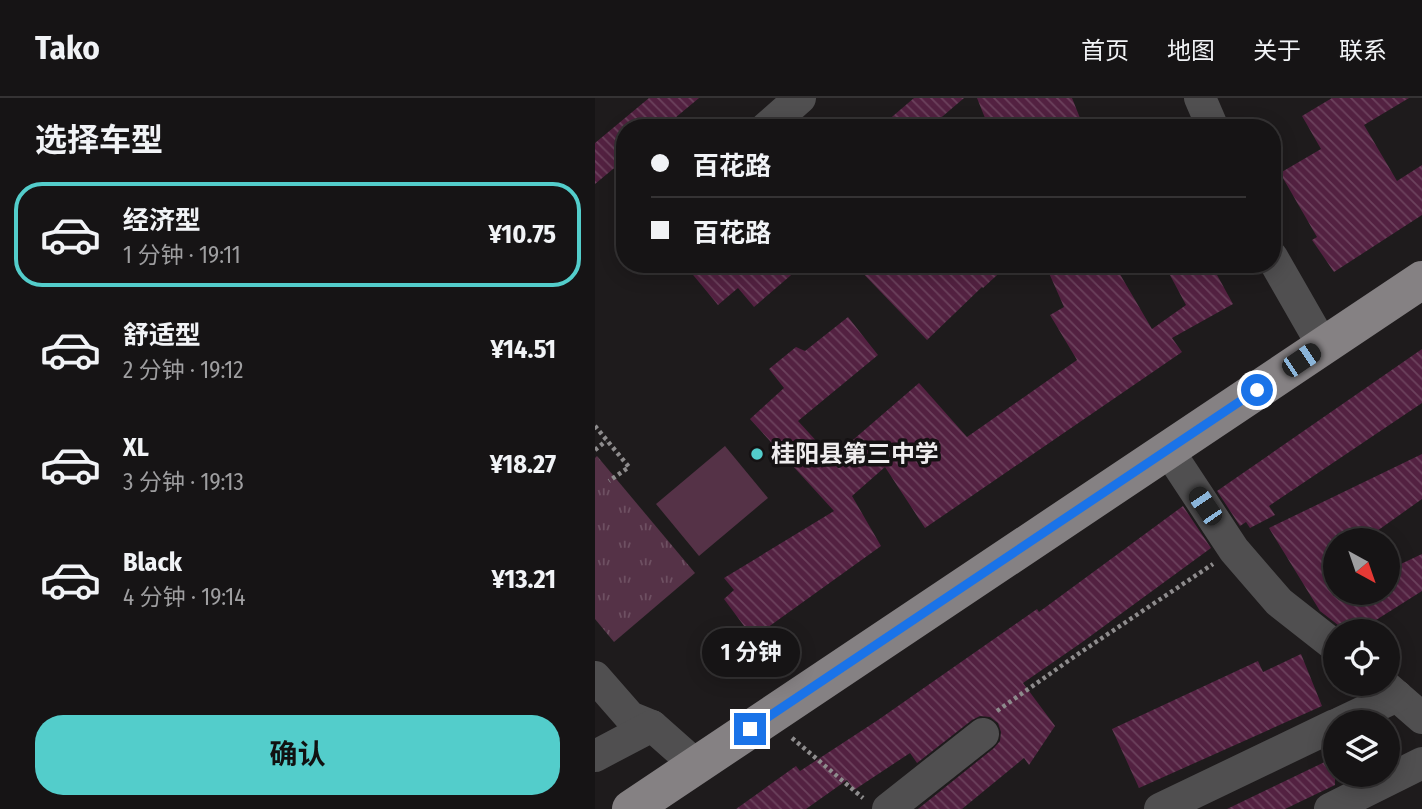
<!DOCTYPE html>
<html lang="zh">
<head>
<meta charset="utf-8">
<style>
	body { margin:0; font-family:"Fira Sans Condensed","Noto Sans SC",sans-serif; background:#1f1d1e; color:#f1f3f6; height:100vh; display:flex; flex-direction:column; font-size:26px; white-space:nowrap }
	* { box-sizing:border-box; margin:0 }
	p { font-size:23px; color:#9e9ea0 }
	.icon { flex:none; width:38px; height:38px; fill:none; stroke:currentColor; stroke-width:2; stroke-linecap:round; stroke-linejoin:round }
	.map { position:relative; flex:1; overflow:hidden }
	.side { display:flex; flex-direction:column; background:#161415; width:595px }
	.side>* { flex:none }
	.guide { position:absolute; left:21px; top:21px; width:665px; height:154px; border-radius:28px; box-shadow:0 4px 18px #0003,0 0 0 2px #353334; display:grid; align-content:center; height:154px; padding:0 35px; background:#161415 }
	.needle { width:46px; rotate:140deg }
	.controls { position:absolute; left:728px; top:430px; display:grid; gap:14px }
	.controls a { display:grid; place-items:center; width:77px; height:77px; border-radius:50%; background:#161415; box-shadow:0 4px 18px #0003,0 0 0 2px #353334; font-size:35px }
	.end { position:absolute; width:32px; height:32px; margin:-16px; border:9px solid #1a73e8; background:#fff; box-shadow:0 0 0 4px #fff }
	.from { border-radius:50% }
	.bubble { position:absolute; height:49px; border-radius:24px; background:#161415; box-shadow:0 4px 18px #0003,0 0 0 2px #353334; font-size:23px; font-weight:700; line-height:49px; text-align:center }
	.car { position:absolute; width:21px; height:42px; margin:-21px -10px; border-radius:9px; box-shadow:0 0 5px 2px #0007; background:linear-gradient(#222 24%,#8ab4d8 0 40%,#222 0 76%,#8ab4d8 0 86%,#222 0) }
	.guide b { display:flex; align-items:center; gap:24px; height:66px; font-size:26px }
	.guide b+b { border-top:2px solid #353334 }
	.guide i { width:18px; height:18px; background:#f1f3f6 }
	ul { padding:0; list-style:none }
	li { display:flex; align-items:center; gap:21px; height:105px; margin:0 14px 10px; padding:0 21px; border:4px solid transparent; border-radius:28px }
	li div { flex:1 }
	li b { display:block; font-size:26px }
	li em { font-style:normal; font-weight:700 }
	li.current { border-color:#53cdcb }
	li>.icon { width:63px; height:63px; stroke-width:1.5 }
	h2 { padding:0 35px; font-size:32px; line-height:84px }
	.button { display:flex; gap:14px; margin-top:auto; padding:14px 35px }
	.button a { flex:1; height:80px; border-radius:28px; background:#53cdcb; color:#111; font-size:28px; font-weight:700; line-height:80px; text-align:center }
	header { display:flex; align-items:center; gap:42px; box-sizing:border-box; height:98px; padding:0 35px; background:#161415; border-bottom:2px solid #353334 }
	header strong { font-size:33px }
	nav { display:flex; gap:38px; margin-inline-start:auto; font-size:24px }
	main { display:flex; flex:1; min-height:0 }
	.map>svg:first-child { display:block }
	.green { fill:#553247 }
	.park { fill:url(#park-tufts) }
	.building { fill:url(#building-back-hatch) }
	.lines { fill:none; stroke-linecap:round; stroke-linejoin:round }
	.path { stroke:#8e8c8d; stroke-width:4.5; stroke-dasharray:3.5 3.5; stroke-linecap:butt }
	.minor { stroke:#504f50; stroke-width:32 }
	.major { stroke:#858183; stroke-width:38 }
	.route { stroke:#1a73e8; stroke-width:9 }
	.poi-dot { fill:#53cdcb; stroke:#151213; stroke-width:2.5 }
	.labels { text-anchor:middle; dominant-baseline:central; stroke-width:7; stroke-linejoin:round; paint-order:stroke }
	.poi-label { font-size:24px; font-weight:bold; fill:#efedee; stroke:#151213; text-anchor:start }
</style>
</head>
<body>
<header>
<strong>Tako</strong>
<nav><a>首页</a><a>地图</a><a>关于</a><a>联系</a></nav>
</header>
<main>
<section class="side">
<h2>选择车型</h2>
<ul>
<li class="current"><svg class="icon" aria-label="car" viewBox="0 0 24 24"><path d="M5 17H2v-5l4-1 3-4h7l3 4 3 1v5h-3M9 17h6M6 11h13"/><circle cx="7" cy="17" r="2"/><circle cx="17" cy="17" r="2"/></svg><div><b>经济型</b><p>1 分钟 · 19:11</p></div><em>¥10.75</em></li>
<li><svg class="icon" aria-label="car" viewBox="0 0 24 24"><path d="M5 17H2v-5l4-1 3-4h7l3 4 3 1v5h-3M9 17h6M6 11h13"/><circle cx="7" cy="17" r="2"/><circle cx="17" cy="17" r="2"/></svg><div><b>舒适型</b><p>2 分钟 · 19:12</p></div><em>¥14.51</em></li>
<li><svg class="icon" aria-label="car" viewBox="0 0 24 24"><path d="M5 17H2v-5l4-1 3-4h7l3 4 3 1v5h-3M9 17h6M6 11h13"/><circle cx="7" cy="17" r="2"/><circle cx="17" cy="17" r="2"/></svg><div><b>XL</b><p>3 分钟 · 19:13</p></div><em>¥18.27</em></li>
<li><svg class="icon" aria-label="car" viewBox="0 0 24 24"><path d="M5 17H2v-5l4-1 3-4h7l3 4 3 1v5h-3M9 17h6M6 11h13"/><circle cx="7" cy="17" r="2"/><circle cx="17" cy="17" r="2"/></svg><div><b>Black</b><p>4 分钟 · 19:14</p></div><em>¥13.21</em></li>
</ul>
<div class="button"><a>确认</a></div>
</section>
<div class="map">
<svg width="827" height="711" viewBox="0 0 827 711">
	<defs>
		<pattern id="park-tufts" width="24" height="20" patternUnits="userSpaceOnUse" patternTransform="scale(1.75)"><rect width="24" height="20" fill="#553247"/><path d="M3 7l-1-3M5 7V3M7 7l1-3M15 17l-1-3M17 17v-4M19 17l1-3" fill="none" stroke="#6e5062"/></pattern>
		<pattern id="building-back-hatch" width="6" height="6" patternUnits="userSpaceOnUse" patternTransform="scale(1.75)"><rect width="6" height="6" fill="#532141"/><path d="M-1 5l2 2M0 0l6 6M5-1l2 2" fill="none" stroke="#6c425d"/></pattern>
	</defs>
	<rect width="100%" height="100%" fill="#1e1b1c"/>
	<path class="green" d="M 130,348 L 173,400 L 104,458 L 61,406 Z"/>
	<path class="park" d="M 2,358 L 100,475 L 19,544 L 0,521 L 0,360 Z"/>
	<g class="building">
		<path d="M 54,0 L 104,0 L 68,30 L 30,30 L 30,61 L 0,86 L 0,45 Z"/>
		<path d="M 319,0 L 369,0 L 334,30 L 284,30 Z"/>
		<path d="M 382,0 L 477,0 L 489,30 L 394,30 Z"/>
		<path d="M 737,0 L 814,0 L 769,27 L 802,83 L 827,67 L 827,117 L 739,174 L 717,142 L 722,139 L 685,75 L 726,51 L 707,18 Z"/>
		<path d="M 89,166 L 209,166 L 159,209 L 143,190 L 123,207 Z"/>
		<path d="M 259,166 L 414,166 L 388,190 L 387,189 L 332,242 Z"/>
		<path d="M 450,166 L 519,166 L 557,231 L 591,207 L 569,166 L 616,166 L 638,206 L 577,240 L 587,254 L 330,430 L 290,369 L 257,398 L 286,448 L 158,540 L 129,501 L 139,492 L 129,480 L 239,413 L 155,321 L 189,290 L 174,271 L 201,249 L 210,253 L 253,219 L 283,257 L 203,323 L 237,360 L 324,285 L 372,339 L 482,262 L 455,217 L 469,209 Z"/>
		<path d="M 827,251 L 827,305 L 674,408 L 680,417 L 655,430 L 651,424 L 645,428 L 622,393 Z"/>
		<path d="M 827,356 L 827,401 L 782,433 L 788,443 L 740,443 L 740,495 L 793,495 L 793,472 L 827,456 L 827,493 L 762,534 L 752,534 L 725,513 L 674,430 Z"/>
		<path d="M 588,408 L 616,450 L 486,545 L 428,585 L 460,628 L 434,667 L 429,660 L 367,711 L 323,711 L 399,650 L 405,643 L 406,634 L 403,625 L 395,619 L 385,618 L 377,622 L 322,665 L 315,655 L 259,692 L 252,682 L 211,711 L 141,711 L 201,668 L 205,673 L 283,622 L 442,511 L 444,514 Z"/>
		<path d="M 706,556 L 727,608 L 544,690 L 517,631 L 663,563 L 668,574 Z"/>
		<path d="M 740,659 L 740,687 L 690,711 L 632,711 Z"/>
	</g>
	<g class="lines">
		<g class="path">
			<path d="M 0,328 L 34,369 L 14,383"/>
			<path d="M 0,352 L 11,343"/>
			<path d="M 402,613 L 486,554 L 618,466"/>
			<path d="M 197,640 L 268,700"/>
		</g>
		<g class="minor">
			<path d="M 605,0 L 618,30"/>
			<path d="M 171,30 L 205,0"/>
			<path d="M 677,159 L 728,248"/>
			<path d="M 573,352 L 639,452 L 684,504 L 740,548"/>
			<path d="M 0,579 L 35,619 L 57,628"/>
			<path d="M 788,586 L 827,620"/>
			<path d="M 745,625 L 802,598"/>
			<path d="M 0,658 L 57,628 L 101,667"/>
			<path d="M 293,711 L 388,636"/>
			<path d="M 565,711 L 740,627"/>
			<path d="M 735,711 L 827,665"/>
		</g>
		<path class="major" d="M 36,711 L 827,182"/>
	</g>
	<g class="lines">
		<path class="route" d="M 155,631 L 662,292"/>
	</g>
	<circle class="poi-dot" cx="162" cy="356" r="7"/>
	<g class="labels">
		<g class="poi-label">
			<text x="176" y="356">桂阳县第三中学</text>
		</g>
	</g>
</svg>
<div class="controls">
<a><svg class="needle" viewBox="-14 -14 28 28"><path d="M0-13l5 13h-10z" fill="#e53935"/><path d="M0 13l5-13h-10z" fill="#9e9ea0"/></svg></a>
<a><svg class="icon" aria-label="locate" viewBox="0 0 24 24"><circle cx="12" cy="12" r="6"/><path d="M12 2v4M12 18v4M2 12h4M18 12h4"/></svg></a>
<a><svg class="icon" aria-label="layers" viewBox="0 0 24 24"><path d="M12 4l9 5-9 5-9-5zM3 14l9 5 9-5"/></svg></a>
</div>
<i class="end from" style="left:662px;top:292px"></i>
<i class="end" style="left:155px;top:631px"></i>
<div class="bubble" style="left:107px;top:530px;width:98px">1 分钟</div>
<i class="car" style="left:706px;top:262px;rotate:56deg"></i>
<i class="car" style="left:610px;top:408px;rotate:326deg"></i>
<div class="guide">
<b><i class="from"></i>百花路</b>
<b><i></i>百花路</b>
</div>
</div>
</main>
</body>
</html>
